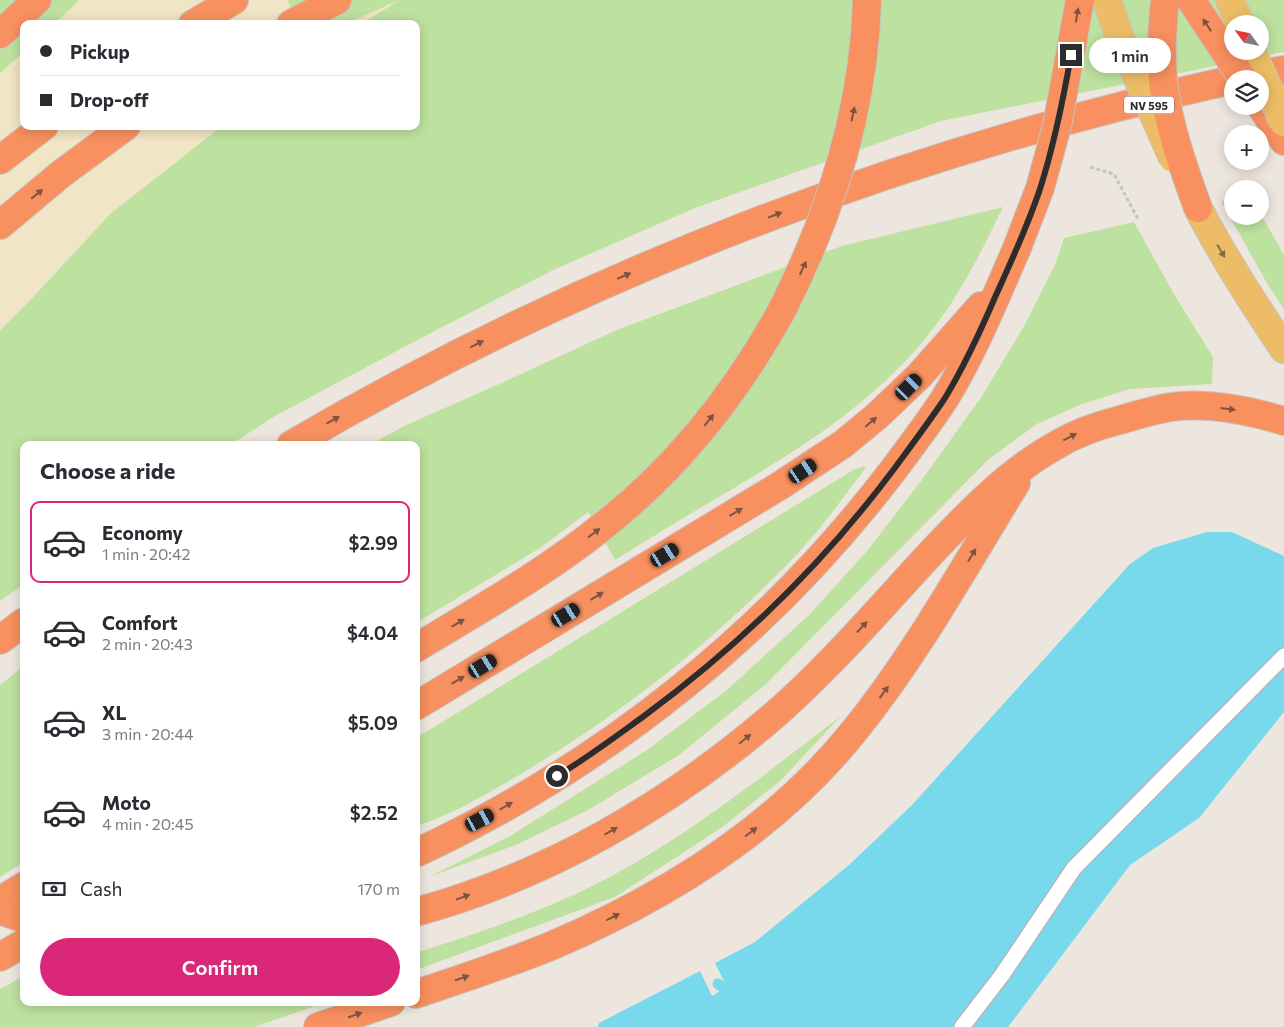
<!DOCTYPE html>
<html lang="en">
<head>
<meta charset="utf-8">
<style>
	body { margin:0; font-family:Commissioner,sans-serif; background:#f7f7f7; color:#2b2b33; height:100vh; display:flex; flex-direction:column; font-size:19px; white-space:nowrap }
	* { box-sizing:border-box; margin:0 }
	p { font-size:16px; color:#7c7c81 }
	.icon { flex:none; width:28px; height:28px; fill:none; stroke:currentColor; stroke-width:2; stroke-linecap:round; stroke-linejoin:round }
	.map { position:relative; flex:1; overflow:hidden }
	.drawer { position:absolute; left:20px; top:441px; width:400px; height:565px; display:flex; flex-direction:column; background:#fff; border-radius:10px; box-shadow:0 2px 12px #0003 }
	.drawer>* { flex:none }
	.banner { position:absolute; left:20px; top:20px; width:400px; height:110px; border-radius:10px; box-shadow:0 2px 12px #0003; display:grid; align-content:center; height:110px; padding:0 20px; background:#fff }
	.needle { width:32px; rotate:303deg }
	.tools { position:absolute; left:1224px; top:15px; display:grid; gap:10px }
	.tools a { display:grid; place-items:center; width:45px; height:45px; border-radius:50%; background:#fff; box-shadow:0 2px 12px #0003; font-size:25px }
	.end { position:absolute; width:22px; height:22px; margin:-11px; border:6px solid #2c2c2c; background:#fff; box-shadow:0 0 0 2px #fff }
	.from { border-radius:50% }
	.bubble { position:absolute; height:35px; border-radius:18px; background:#fff; box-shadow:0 2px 12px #0003; font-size:16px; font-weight:600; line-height:35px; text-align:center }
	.car { position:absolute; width:15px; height:30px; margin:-15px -8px; border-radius:6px; box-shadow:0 0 4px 1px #0007; background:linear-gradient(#222 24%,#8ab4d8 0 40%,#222 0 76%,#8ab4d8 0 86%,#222 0) }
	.banner b { display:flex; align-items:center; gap:18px; height:48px; font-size:19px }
	.banner b+b { border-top:1px solid #e1e1e2 }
	.banner i { width:12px; height:12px; background:#2b2b33 }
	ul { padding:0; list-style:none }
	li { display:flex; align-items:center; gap:15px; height:82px; margin:0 10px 8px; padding:0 10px; border:2px solid transparent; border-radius:10px }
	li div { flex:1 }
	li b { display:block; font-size:19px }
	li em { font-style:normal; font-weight:600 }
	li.selected { border-color:#db2777 }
	li>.icon { width:45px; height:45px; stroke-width:1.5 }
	h2 { padding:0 20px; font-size:22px; line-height:60px }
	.pay { display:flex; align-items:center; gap:12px; height:55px; padding:0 20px; font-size:19px }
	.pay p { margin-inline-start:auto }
	.button { display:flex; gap:10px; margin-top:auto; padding:10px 20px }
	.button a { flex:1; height:58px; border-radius:30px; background:#db2777; color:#fff; font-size:20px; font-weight:600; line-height:58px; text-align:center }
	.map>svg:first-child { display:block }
	.green { fill:#bde19e; fill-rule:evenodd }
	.sand { fill:#f0e5c4 }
	.water { fill:#77d9eb }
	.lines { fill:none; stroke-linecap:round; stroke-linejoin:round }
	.stream { stroke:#77d9eb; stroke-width:11 }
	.lane-casing { stroke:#b3b6bf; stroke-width:18 }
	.primary-casing { stroke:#c4c4c4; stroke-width:30 }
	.highway-casing { stroke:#c4c4c4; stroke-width:30 }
	.path { stroke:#c4c4c4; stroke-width:3; stroke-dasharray:4 2.5; stroke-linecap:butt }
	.lane { stroke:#fff; stroke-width:15 }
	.primary { stroke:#ecbd66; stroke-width:28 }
	.highway { stroke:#f8905f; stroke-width:28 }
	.primary-bridge-casing { stroke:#c4c4c4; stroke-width:30; stroke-linecap:butt }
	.highway-bridge-casing { stroke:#c4c4c4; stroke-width:30; stroke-linecap:butt }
	.primary-bridge { stroke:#ecbd66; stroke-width:28 }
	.highway-bridge { stroke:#f8905f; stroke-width:28 }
	.oneway { fill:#7e5440 }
	.oneway2 { fill:#826d46 }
	.route { stroke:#2c2c2c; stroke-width:6 }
	.labels { text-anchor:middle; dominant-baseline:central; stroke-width:4.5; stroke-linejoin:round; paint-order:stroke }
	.shield { fill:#fff; stroke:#6b6b6b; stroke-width:1 }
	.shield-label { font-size:11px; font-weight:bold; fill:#2c2c2c }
</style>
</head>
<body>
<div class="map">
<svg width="1284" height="1027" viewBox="0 0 1284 1027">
	<rect width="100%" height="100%" fill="#ede6df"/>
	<g class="green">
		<path d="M 0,0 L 80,0 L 54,24 L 24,24 L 24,52 L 0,73 Z"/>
		<path d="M 287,0 L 1284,0 L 1284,52 L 941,121 L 695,208 L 553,270 L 421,338 L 275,416 L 230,445 L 24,445 L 24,584 L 0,601 L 0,330 L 34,296 L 111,213 L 222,126 L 416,126 L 416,24 L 361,24 L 396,2 L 346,24 L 300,24 ZM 1232,24 L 1260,24 L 1260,51 L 1232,51 Z"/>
		<path d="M 1232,199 L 1232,216 L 1260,216 L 1260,213 L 1284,255 L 1284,309 L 1268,285 L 1221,201 Z"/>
		<path d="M 1003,207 C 983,248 963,290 935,326 C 879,401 798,450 719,497 C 684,517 649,539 615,560 L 588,512 L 540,548 L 416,623 L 416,445 L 370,445 L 404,426 L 497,385 L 619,329 L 842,246 Z"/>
		<path d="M 1134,222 L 1175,296 L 1213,357 L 1212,384 L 1130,389 L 1082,404 L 1037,424 L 989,459 L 765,685 L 679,755 L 588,810 L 518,844 L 429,877 L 510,836 L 647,750 L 727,690 L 810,614 L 867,551 L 921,481 L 982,396 L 1023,328 L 1055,265 L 1064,238 Z"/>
		<path d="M 867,466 C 845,495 824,525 799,552 C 705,652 589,739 468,804 C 451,813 433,820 416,827 L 416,738 L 855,469 Z"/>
		<path d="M 24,666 L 24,862 L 0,877 L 0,685 Z"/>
		<path d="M 841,716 L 780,781 L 721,828 L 615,897 L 416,970 L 416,953 C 484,931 554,908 617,873 C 697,829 769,771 841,716 Z"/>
		<path d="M 24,976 L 24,1002 L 324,1003 L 254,1027 L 0,1027 L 0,989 Z"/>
	</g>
	<g class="sand">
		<path d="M 80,0 L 287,0 L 300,24 L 54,24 Z"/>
		<path d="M 399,0 L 361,24 L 346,24 Z"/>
		<path d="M 24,52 L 24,126 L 222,126 L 111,213 L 34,296 L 0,330 L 0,73 Z"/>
	</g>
	<path class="water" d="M 1207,532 L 1232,532 L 1284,556 L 1284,712 L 1199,818 L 1130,865 L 1008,1027 L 598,1027 L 599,1023 L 700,971 L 712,996 L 727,987 L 715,963 L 755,942 L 849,865 L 912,805 L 1130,564 L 1153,548 Z"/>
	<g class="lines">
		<path class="stream" d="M 718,984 L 737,997"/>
		<g class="lane-casing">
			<path id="lane" d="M 962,1027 L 1002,975 L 1074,868 L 1284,656"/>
		</g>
		<g class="primary-casing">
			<g id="primary">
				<path d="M 1230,0 L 1240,24"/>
				<path d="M 1198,208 C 1223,257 1253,303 1284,349"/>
			</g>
		</g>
		<g class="highway-casing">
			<g id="highway">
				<path d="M 193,24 L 234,0"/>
				<path d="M 291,24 L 337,0"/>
				<path d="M 0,34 L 37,0"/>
				<path d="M 1238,78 L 1284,70"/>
				<path d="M 1260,105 L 1284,141"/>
				<path d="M 0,160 L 44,126"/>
				<path d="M 0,225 L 61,174 L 126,126"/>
				<path d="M 291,445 C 582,274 903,152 1232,80"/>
				<path d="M 0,640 L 24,622"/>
				<path d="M 416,648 C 480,609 545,573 603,526 C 677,468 736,393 781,312"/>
				<path d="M 416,706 L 781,485 L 843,444 L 877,416 L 919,376 L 981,306"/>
				<path d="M 416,853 C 603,766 770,633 894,469 C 911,446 929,423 945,398 C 974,351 995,298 1017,248"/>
				<path d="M 0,901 L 24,886"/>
				<path d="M 0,910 L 24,919"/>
				<path d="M 416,912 C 547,876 668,806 771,718 C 829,668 879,609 931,553 C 968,514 1006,474 1053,447 C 1074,434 1096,426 1120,420 C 1137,415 1153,410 1171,407 C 1208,402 1248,410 1284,421"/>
				<path d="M 0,957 L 24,943"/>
				<path d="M 416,994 C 461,979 507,964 551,946 C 666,897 777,828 855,730 C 917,653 964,567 1016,483"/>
				<path d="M 318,1027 L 391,1002"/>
			</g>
		</g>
		<path class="path" d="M 1090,167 L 1114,174 L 1139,221"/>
		<use href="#lane" class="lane"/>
		<use href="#primary" class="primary"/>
		<use href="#highway" class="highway"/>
		<g class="primary-bridge-casing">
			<g id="primary-bridge">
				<path d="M 1107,0 L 1120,38 L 1173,158"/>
				<path d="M 1251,51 L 1284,122"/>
			</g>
		</g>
		<g class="highway-bridge-casing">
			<g id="highway-bridge">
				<path d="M 1165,0 C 1162,27 1161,54 1163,81 C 1168,124 1183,167 1198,208"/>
				<path d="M 1191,0 L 1243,79"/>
				<path d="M 1017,248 L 1040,188 L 1057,126 L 1080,0"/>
				<path d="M 781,312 C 831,214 864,110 867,0"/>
			</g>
		</g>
		<use href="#primary-bridge" class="primary-bridge"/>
		<use href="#highway-bridge" class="highway-bridge"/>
	</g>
	<defs><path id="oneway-solid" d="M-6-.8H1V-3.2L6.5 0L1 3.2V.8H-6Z" transform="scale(1.25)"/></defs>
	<g class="oneway">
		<use href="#oneway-solid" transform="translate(1077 15) rotate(-81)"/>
		<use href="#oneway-solid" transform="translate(1207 25) rotate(-123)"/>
		<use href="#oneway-solid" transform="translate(853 114) rotate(-78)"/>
		<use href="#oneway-solid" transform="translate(37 194) rotate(-39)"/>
		<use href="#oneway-solid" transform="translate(775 215) rotate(-21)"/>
		<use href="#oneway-solid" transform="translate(803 268) rotate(-65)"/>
		<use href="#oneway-solid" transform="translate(624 276) rotate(-23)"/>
		<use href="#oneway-solid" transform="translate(477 344) rotate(-26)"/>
		<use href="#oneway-solid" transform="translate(1228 409) rotate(7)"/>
		<use href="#oneway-solid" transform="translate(333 420) rotate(-29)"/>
		<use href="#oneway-solid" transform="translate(709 420) rotate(-51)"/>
		<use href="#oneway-solid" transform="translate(871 422) rotate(-40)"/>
		<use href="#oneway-solid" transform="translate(1070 437) rotate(-27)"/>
		<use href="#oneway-solid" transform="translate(736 512) rotate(-31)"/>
		<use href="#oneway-solid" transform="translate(594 533) rotate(-37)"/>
		<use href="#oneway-solid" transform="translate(972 555) rotate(-59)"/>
		<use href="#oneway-solid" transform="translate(597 596) rotate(-31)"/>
		<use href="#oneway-solid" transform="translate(458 623) rotate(-31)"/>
		<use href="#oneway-solid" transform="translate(862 627) rotate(-47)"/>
		<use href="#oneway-solid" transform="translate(458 680) rotate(-31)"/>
		<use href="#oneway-solid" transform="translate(884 692) rotate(-54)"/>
		<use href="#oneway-solid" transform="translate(745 739) rotate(-39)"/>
		<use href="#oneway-solid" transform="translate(506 806) rotate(-30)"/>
		<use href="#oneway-solid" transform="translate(611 831) rotate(-29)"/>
		<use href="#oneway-solid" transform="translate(751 832) rotate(-37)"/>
		<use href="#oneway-solid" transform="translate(463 897) rotate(-20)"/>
		<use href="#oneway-solid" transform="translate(613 917) rotate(-27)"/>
		<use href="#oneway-solid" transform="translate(462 978) rotate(-19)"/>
		<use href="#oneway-solid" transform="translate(355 1015) rotate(-19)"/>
	</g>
	<use class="oneway2" href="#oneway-solid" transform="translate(1221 251) rotate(59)"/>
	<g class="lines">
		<path class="route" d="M 557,776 C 587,758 615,737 644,716 C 739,646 823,564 894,469 C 911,446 929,422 945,398 C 965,365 981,330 996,295 C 1012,260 1028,225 1040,189 C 1054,145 1063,101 1071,55"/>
	</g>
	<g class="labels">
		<rect class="shield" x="1124" y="96.5" width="50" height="17" rx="4"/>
		<g class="shield-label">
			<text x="1149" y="105">NV 595</text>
		</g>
	</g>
</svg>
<div class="tools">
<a><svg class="needle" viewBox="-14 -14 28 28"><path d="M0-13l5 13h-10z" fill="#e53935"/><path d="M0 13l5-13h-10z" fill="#7c7c81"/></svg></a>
<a><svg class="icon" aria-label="layers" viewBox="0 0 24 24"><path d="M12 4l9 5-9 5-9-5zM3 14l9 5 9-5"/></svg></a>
<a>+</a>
<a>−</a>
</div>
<i class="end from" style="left:557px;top:776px"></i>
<i class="end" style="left:1071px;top:55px"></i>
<div class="bubble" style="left:1089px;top:38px;width:82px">1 min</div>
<i class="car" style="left:909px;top:387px;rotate:45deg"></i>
<i class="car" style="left:803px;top:471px;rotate:56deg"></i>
<i class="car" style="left:665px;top:555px;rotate:59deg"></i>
<i class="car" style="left:566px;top:615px;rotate:59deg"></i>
<i class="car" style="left:483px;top:666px;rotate:59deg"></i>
<i class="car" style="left:480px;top:820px;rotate:62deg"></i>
<div class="banner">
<b><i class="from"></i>Pickup</b>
<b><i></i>Drop-off</b>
</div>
<section class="drawer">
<h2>Choose a ride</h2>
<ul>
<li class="selected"><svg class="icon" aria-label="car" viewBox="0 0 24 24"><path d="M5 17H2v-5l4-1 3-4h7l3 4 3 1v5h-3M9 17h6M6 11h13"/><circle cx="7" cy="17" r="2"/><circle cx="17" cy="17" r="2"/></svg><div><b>Economy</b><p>1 min · 20:42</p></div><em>$2.99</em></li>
<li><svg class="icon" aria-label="car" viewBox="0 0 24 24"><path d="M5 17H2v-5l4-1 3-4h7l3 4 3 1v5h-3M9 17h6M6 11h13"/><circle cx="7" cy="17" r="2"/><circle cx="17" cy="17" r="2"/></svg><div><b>Comfort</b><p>2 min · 20:43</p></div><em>$4.04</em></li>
<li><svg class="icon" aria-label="car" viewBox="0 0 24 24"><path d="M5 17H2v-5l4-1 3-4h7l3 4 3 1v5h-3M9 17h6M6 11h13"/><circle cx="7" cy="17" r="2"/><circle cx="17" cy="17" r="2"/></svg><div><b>XL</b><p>3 min · 20:44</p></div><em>$5.09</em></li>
<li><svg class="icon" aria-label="car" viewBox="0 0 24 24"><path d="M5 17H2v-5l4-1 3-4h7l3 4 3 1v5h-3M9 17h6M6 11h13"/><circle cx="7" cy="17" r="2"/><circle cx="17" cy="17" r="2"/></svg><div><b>Moto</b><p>4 min · 20:45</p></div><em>$2.52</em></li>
</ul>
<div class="pay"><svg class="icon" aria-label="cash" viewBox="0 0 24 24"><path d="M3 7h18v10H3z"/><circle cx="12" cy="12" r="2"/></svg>Cash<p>170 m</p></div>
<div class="button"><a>Confirm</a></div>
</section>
</div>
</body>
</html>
